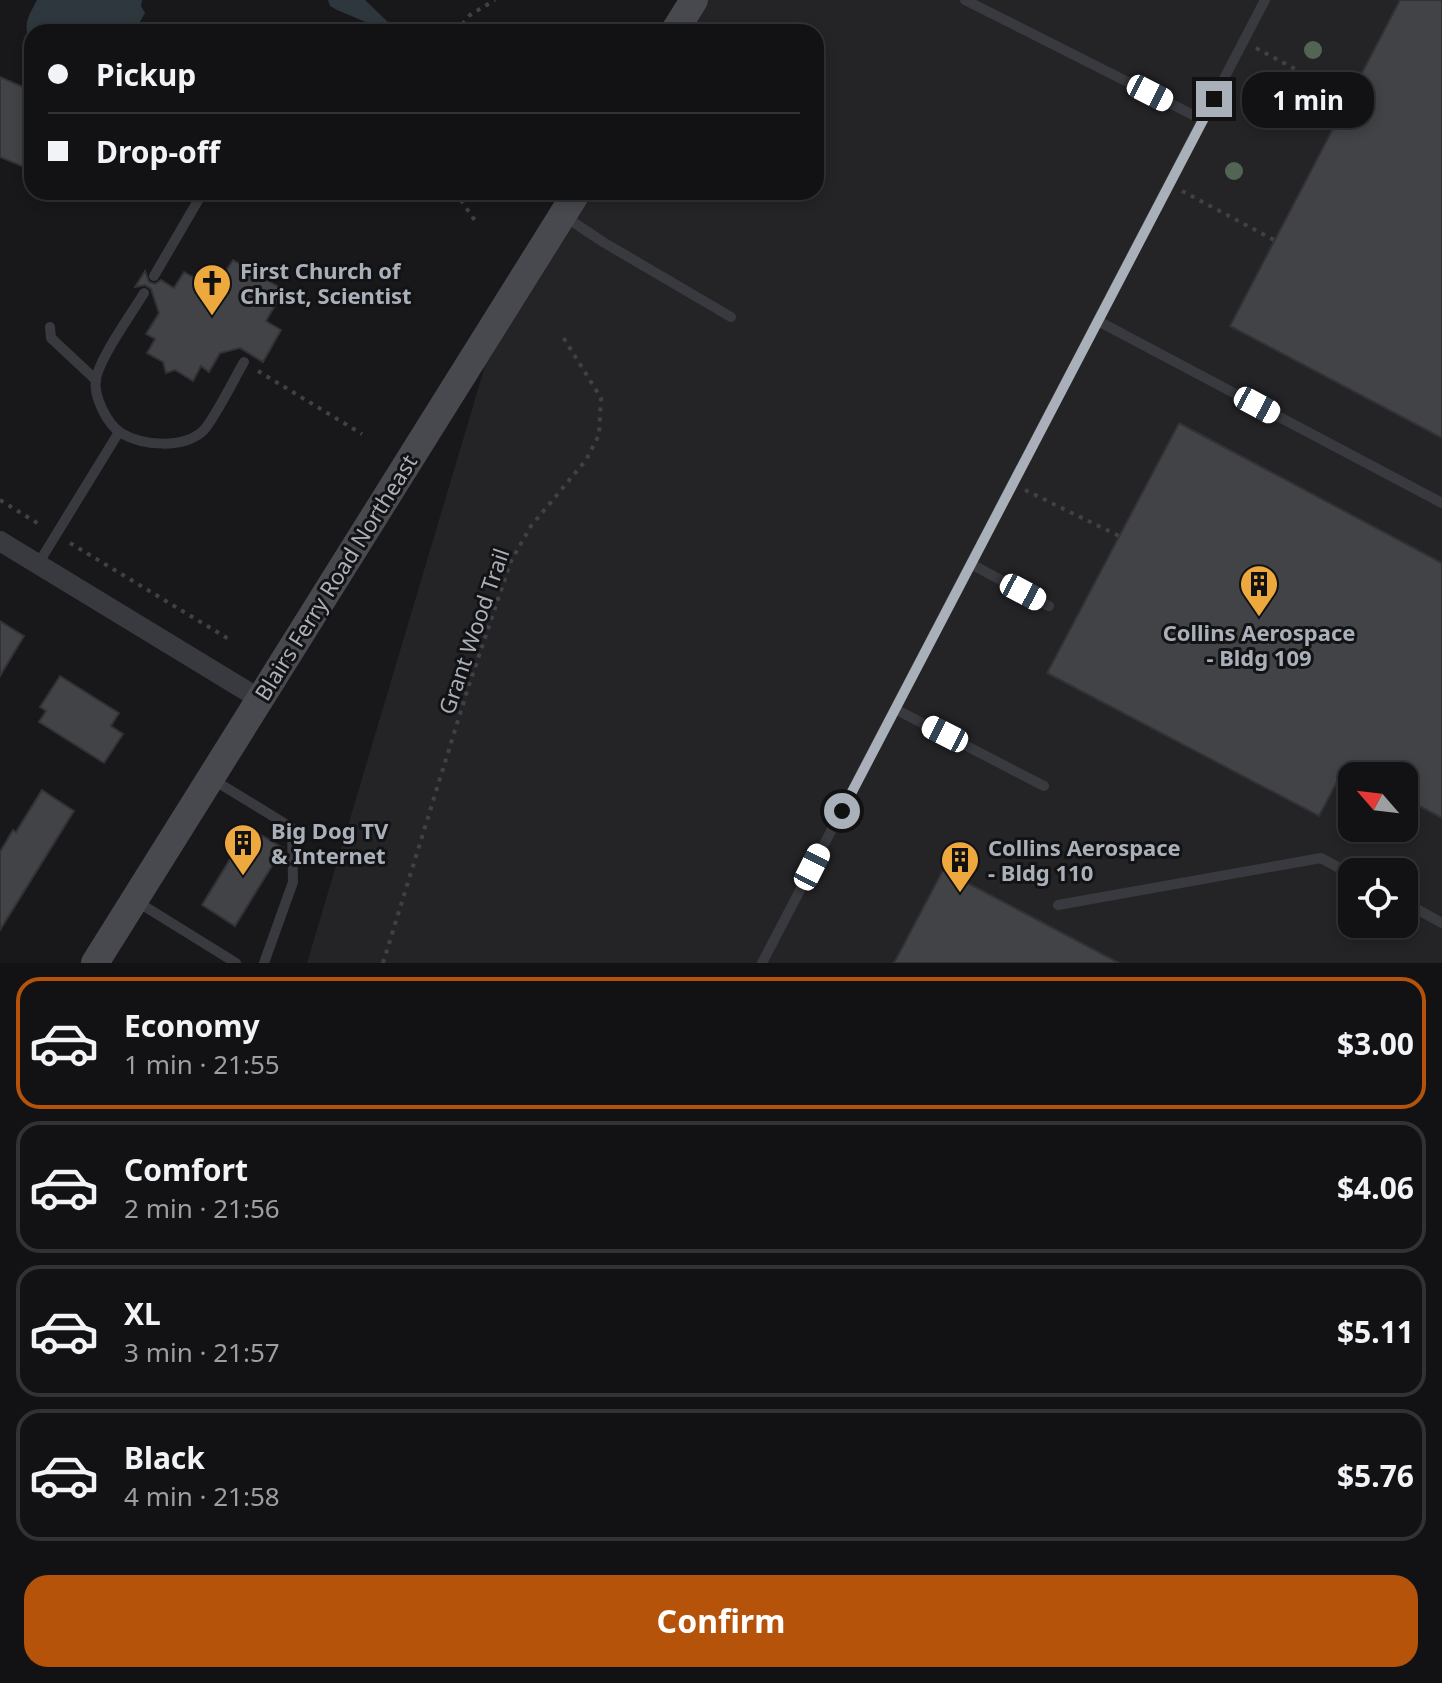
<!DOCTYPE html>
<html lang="en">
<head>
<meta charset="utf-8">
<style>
	body { margin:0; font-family:"Noto Sans",sans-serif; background:#1b1b1d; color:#f1f3f6; height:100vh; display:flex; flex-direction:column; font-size:30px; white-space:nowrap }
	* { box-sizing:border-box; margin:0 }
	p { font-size:26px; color:#9c9ea0 }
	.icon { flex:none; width:44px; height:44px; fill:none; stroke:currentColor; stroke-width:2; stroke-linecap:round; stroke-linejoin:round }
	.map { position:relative; height:963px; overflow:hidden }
	.drawer { display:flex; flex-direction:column; background:#121214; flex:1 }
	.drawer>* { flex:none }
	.hud { position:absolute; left:24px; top:24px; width:800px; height:176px; border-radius:24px; box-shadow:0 4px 12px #0003,0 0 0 2px #313234; display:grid; align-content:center; height:176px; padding:0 24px; background:#121214 }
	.needle { width:52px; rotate:298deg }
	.buttons { position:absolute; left:1338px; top:762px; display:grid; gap:16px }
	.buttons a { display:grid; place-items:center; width:80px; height:80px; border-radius:16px; background:#121214; box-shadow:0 4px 12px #0003,0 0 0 2px #313234; font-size:40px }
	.end { position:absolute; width:36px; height:36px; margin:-18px; border:10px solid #aab0b9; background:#111; box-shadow:0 0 0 4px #111 }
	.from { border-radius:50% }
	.bubble { position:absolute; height:56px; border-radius:24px; background:#121214; box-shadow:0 4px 12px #0003,0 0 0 2px #313234; font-size:26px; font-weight:700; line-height:56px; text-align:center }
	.car { position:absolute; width:24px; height:48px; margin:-24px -12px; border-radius:10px; box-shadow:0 0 6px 2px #0007; background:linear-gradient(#fff 24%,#345 0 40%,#fff 0 76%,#345 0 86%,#fff 0) }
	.hud b { display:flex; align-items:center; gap:28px; height:76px; font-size:30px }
	.hud b+b { border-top:2px solid #313234 }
	.hud i { width:20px; height:20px; background:#f1f3f6 }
	ul { padding:14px 0 0; list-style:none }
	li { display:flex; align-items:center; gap:24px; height:132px; margin:0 16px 12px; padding:0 8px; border:4px solid #313234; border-radius:24px }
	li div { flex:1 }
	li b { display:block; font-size:30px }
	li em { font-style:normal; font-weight:700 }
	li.current { border-color:#b45309 }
	li>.icon { width:72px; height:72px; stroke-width:1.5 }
	.button { display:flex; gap:16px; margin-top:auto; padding:16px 24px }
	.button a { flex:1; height:92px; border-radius:24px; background:#b45309; color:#fff; font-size:32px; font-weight:700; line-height:92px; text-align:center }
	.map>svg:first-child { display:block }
	.built { fill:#242427; fill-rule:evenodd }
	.water { fill:#2e373e }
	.building { fill:#424347; stroke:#323236; stroke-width:2 }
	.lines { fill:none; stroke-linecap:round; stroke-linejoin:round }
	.path { stroke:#3f4146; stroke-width:4; stroke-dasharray:4 6; stroke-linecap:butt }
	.service { stroke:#393a3f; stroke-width:10 }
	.minor { stroke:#393a3f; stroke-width:20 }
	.secondary { stroke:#47494f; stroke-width:28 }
	.tree { fill:#526453 }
	.route { stroke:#aab0b9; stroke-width:10 }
	.labels { text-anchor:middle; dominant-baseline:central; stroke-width:6; stroke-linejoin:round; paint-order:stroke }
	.poi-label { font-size:22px; font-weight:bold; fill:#aab0b9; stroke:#131315; text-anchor:start }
	.street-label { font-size:22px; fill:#aab0b9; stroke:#131315 }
</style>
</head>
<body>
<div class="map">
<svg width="1442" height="963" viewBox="0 0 1442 963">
	<rect width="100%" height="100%" fill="#18181a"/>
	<path class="built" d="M 694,0 L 1442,0 L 1442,963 L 307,963 L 499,319 L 577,192 L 816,192 L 816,32 L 675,32 ZM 1352,776 L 1404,776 L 1404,828 L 1352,828 ZM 1352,872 L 1404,872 L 1404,924 L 1352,924 Z"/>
	<g class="water">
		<path d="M 37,0 L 142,0 L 141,6 L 145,13 L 134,32 L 32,32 L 32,42 C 21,27 29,15 37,0 Z"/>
		<path d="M 328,0 L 365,0 L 393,27 L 387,31 L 337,10 L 330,6 Z"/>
	</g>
	<g class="building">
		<path d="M 1400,0 L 1442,0 L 1442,438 L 1230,326 Z"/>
		<path d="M 0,77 L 32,91 L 32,167 L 25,164 L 24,167 L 0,157 Z"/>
		<path d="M 233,260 L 284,290 L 266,321 L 281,330 L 263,362 L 240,348 L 220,353 L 209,372 L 201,366 L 193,381 L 175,370 L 166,373 L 163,362 L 147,353 L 155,339 L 146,334 L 159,313 L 151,289 L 145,285 L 135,287 L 145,271 L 149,282 L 155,284 L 161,280 L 174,288 L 184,272 L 202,282 L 222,277 Z"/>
		<path d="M 1179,423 L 1442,563 L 1442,818 L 1404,798 L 1404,776 L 1363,776 L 1345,767 L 1319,816 L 1047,673 Z"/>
		<path d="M 0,621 L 24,636 L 0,676 Z"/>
		<path d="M 60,676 L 119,713 L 111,726 L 123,734 L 104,763 L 39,722 L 46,711 L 40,707 Z"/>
		<path d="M 42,790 L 74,811 L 0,930 L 0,852 L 13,830 L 16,832 Z"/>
		<path d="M 249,828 L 283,848 L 235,926 L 202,905 Z"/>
		<path d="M 943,870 L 1034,918 L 1119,963 L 894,963 Z"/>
	</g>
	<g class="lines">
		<g class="path">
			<path d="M 456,32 L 470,15 L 495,0"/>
			<path d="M 1256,48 L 1349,98"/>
			<path d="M 1182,191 L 1274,240"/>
			<path d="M 455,192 L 476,222"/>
			<path d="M 258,371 L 362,434"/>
			<path d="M 1025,490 L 1119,536"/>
			<path d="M 0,500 L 42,526"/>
			<path d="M 70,543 L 232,641"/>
			<path d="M 383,963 L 468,688 L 511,561 L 531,526 L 586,460 L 599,435 L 601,398 L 563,337"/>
		</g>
		<g class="service">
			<path d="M 965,0 L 1203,120"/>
			<path d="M 564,216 L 603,242 L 731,317"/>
			<path d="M 154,276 L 203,192"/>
			<path d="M 144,293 C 132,313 99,359 96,379 C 93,396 107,424 121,433 C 143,446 183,449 203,431 C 214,420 235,377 244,362"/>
			<path d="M 1098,321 L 1442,503"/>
			<path d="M 50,327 L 51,338 L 96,380"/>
			<path d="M 38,564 L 119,432"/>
			<path d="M 971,564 L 1049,606"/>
			<path d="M 895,709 L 1044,786"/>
			<path d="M 212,779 L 292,828 L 293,882 L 264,963"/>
			<path d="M 136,901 L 236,963"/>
			<path d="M 1404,902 L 1442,923"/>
			<path d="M 1058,905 L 1321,858 L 1352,875"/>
			<path d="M 762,963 L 1265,0"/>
		</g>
		<path class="minor" d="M 0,541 L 258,698"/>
		<g class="secondary">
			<path d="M 674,32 L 694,0"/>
			<path d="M 95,963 L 577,192"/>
		</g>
	</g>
	<g class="tree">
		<circle cx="1313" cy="50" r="9"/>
		<circle cx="1255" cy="100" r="9"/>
		<circle cx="1234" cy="171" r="9"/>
	</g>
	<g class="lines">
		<path class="route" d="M 842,811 L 1214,99"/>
	</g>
	<defs>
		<g id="church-pin" transform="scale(2)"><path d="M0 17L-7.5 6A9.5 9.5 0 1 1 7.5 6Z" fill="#eda93d" stroke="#131315"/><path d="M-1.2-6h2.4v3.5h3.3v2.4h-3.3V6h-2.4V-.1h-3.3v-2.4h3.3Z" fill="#111"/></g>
		<g id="building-pin" transform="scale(2)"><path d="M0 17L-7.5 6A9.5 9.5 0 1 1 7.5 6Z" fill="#eda93d" stroke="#131315"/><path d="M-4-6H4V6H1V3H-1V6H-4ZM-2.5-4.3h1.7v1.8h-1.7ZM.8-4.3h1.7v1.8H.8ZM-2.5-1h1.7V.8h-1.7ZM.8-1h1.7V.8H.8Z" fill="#111"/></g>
	</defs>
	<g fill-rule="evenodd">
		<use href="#church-pin" x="212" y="283"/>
		<use href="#building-pin" x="1259" y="584"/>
		<use href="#building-pin" x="243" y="843"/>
		<use href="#building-pin" x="960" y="860"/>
	</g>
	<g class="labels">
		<g class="poi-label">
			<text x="240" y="270">First Church of<tspan x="240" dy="25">Christ, Scientist</tspan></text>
			<text x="1259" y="632" text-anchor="middle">Collins Aerospace<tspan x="1259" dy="25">- Bldg 109</tspan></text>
			<text x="271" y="830">Big Dog TV<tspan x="271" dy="25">&amp; Internet</tspan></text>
			<text x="988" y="847">Collins Aerospace<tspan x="988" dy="25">- Bldg 110</tspan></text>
		</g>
		<g class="street-label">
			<text transform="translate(335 577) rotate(-58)">Blairs Ferry Road Northeast</text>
			<text transform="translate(473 631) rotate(-71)">Grant Wood Trail</text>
		</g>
	</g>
</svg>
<div class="buttons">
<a><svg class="needle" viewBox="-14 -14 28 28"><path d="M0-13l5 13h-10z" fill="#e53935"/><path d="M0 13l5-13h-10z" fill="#9c9ea0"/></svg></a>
<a><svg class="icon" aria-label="locate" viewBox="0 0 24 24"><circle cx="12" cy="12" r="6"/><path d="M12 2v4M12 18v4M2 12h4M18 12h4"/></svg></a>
</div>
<i class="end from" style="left:842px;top:811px"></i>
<i class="end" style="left:1214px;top:99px"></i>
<div class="bubble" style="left:1242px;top:72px;width:132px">1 min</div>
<i class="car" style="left:1150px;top:93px;rotate:117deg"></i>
<i class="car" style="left:1257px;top:405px;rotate:118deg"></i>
<i class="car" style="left:1023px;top:592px;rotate:118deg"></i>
<i class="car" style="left:945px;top:734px;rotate:297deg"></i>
<i class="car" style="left:812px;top:867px;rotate:27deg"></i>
<div class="hud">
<b><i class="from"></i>Pickup</b>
<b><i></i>Drop-off</b>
</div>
</div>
<section class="drawer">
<ul>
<li class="current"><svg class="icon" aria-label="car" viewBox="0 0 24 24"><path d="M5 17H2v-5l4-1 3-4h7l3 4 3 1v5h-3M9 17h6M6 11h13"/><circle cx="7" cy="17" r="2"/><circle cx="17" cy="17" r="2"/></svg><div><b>Economy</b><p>1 min · 21:55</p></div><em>$3.00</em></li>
<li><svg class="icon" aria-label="car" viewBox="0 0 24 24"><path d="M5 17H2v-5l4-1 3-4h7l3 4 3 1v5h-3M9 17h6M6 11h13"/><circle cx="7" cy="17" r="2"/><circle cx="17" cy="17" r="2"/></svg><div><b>Comfort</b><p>2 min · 21:56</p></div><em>$4.06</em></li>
<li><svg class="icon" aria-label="car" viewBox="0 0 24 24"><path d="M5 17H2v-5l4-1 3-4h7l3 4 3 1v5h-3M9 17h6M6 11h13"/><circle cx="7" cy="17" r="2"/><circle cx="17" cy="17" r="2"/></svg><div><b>XL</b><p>3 min · 21:57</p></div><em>$5.11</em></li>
<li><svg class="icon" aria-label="car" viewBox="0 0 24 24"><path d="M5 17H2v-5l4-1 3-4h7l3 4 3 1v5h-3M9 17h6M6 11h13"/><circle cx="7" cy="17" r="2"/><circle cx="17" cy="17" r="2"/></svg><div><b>Black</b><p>4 min · 21:58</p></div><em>$5.76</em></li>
</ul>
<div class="button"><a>Confirm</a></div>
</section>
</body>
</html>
